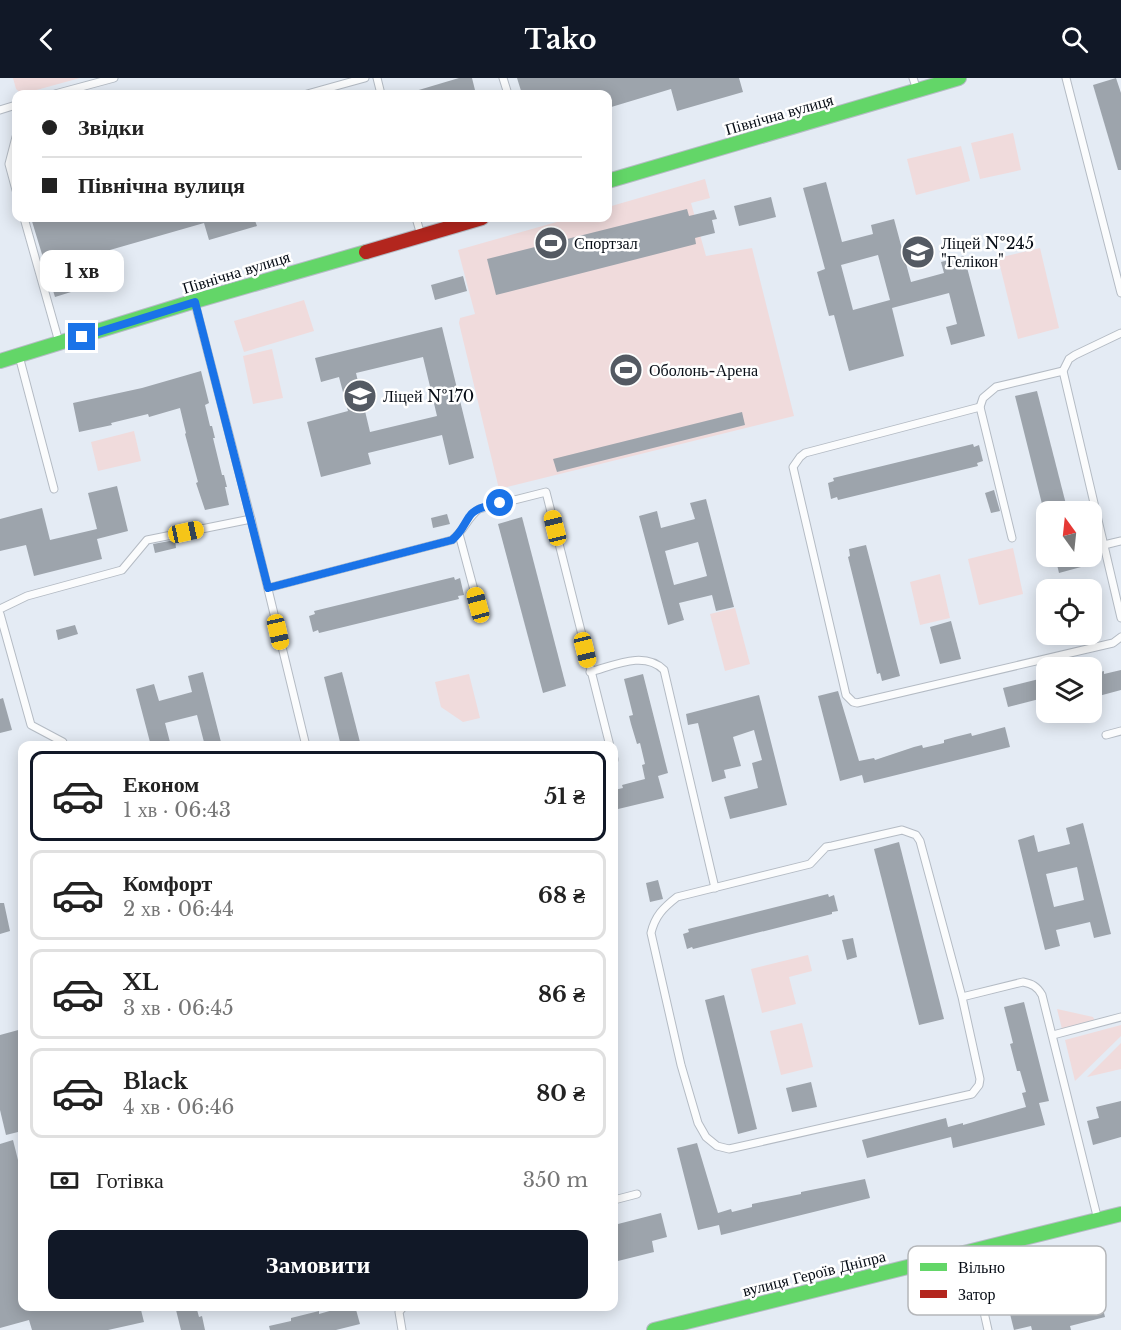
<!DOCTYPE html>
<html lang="uk">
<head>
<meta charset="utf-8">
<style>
	body { margin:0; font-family:"Libre Baskerville",serif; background:#f2f2f2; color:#222; height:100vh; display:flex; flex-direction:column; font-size:22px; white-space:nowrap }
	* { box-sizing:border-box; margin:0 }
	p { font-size:20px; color:#767676 }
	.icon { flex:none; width:33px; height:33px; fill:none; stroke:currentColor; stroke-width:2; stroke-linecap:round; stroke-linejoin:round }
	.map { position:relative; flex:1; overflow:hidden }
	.details { position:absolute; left:18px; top:663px; width:600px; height:570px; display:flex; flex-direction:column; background:#fff; border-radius:12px; box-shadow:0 3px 15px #0003 }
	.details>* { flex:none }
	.guide { position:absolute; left:12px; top:12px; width:600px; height:132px; border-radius:12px; box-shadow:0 3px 15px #0003; display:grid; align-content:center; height:132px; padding:0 30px; background:#fff }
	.needle { width:39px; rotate:345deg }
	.buttons { position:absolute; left:1036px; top:423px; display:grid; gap:12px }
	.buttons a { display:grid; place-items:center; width:66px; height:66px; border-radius:12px; background:#fff; box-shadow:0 3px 15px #0003; font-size:30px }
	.end { position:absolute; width:27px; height:27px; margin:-14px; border:8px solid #1a73e8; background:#fff; box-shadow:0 0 0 3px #fff }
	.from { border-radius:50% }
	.bubble { position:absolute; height:42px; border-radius:12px; background:#fff; box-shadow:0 3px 15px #0003; font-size:20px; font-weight:800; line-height:42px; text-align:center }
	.car { position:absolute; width:18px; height:36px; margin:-18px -9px; border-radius:8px; box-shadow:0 0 4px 2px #0007; background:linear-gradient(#f5c518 24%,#345 0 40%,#f5c518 0 76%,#345 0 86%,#f5c518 0) }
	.guide b { display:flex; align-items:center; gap:21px; height:57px; font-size:22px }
	.guide b+b { border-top:2px solid #e0e0e0 }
	.guide i { width:15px; height:15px; background:#222 }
	ul { padding:10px 0 0; list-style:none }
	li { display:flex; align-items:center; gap:18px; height:90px; margin:0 12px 9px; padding:0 18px; border:3px solid #e0e0e0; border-radius:12px }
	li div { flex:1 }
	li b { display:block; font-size:22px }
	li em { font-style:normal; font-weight:800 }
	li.current { border-color:#111827 }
	li>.icon { width:54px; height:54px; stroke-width:1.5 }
	.pay { display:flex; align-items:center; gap:15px; height:66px; padding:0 30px; font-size:22px }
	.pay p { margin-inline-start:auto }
	.primary-button { display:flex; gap:12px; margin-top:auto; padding:12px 30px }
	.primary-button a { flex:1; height:69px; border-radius:12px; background:#111827; color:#fff; font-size:24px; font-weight:800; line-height:69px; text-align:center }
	header { display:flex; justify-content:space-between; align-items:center; height:78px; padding:0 30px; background:#111827; color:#fff; font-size:27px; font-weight:800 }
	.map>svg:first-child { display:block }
	.green { fill:#f0dbdc }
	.building { fill:#9da4ac; fill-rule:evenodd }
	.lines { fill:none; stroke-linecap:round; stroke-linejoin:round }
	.lane-casing { stroke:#b4bbc4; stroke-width:9 }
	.fast-casing { stroke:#b4bbc4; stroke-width:16 }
	.jam-casing { stroke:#b4bbc4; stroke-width:16 }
	.lane { stroke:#fbfcfd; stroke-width:7 }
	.fast { stroke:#63d668; stroke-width:14 }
	.jam { stroke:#b3261e; stroke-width:14 }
	.route { stroke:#1a73e8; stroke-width:8 }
	.labels { text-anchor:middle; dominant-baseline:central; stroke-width:5; stroke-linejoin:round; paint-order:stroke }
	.street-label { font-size:16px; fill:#060c15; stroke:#fff }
	.poi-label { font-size:16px; fill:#060c15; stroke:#fff; text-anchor:start }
	.key { fill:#fff; stroke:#b4b6b9; stroke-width:1.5 }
	.key-label { font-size:16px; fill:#060c15 }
</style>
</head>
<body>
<header><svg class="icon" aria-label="back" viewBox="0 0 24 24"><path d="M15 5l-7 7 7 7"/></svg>Tako<svg class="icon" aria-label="search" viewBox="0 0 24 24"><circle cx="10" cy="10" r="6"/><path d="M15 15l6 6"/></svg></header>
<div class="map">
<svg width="1121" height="1252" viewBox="0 0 1121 1252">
	<rect width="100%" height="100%" fill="#e4ebf4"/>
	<g class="green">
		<path d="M 13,0 L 80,0 L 22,16 L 16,11 Z"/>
		<path d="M 1013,55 L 1021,92 L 980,101 L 971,65 Z"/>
		<path d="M 961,68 L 970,103 L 916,117 L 907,81 Z"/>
		<path d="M 705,101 L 710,120 L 691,125 L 706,178 L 752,170 L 794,338 L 499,411 L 459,245 L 460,240 L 475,236 L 458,172 L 571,140 L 608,140 L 608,129 Z"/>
		<path d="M 1040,170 L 1059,250 L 1018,261 L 998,180 Z"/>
		<path d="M 304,222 L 314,253 L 244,274 L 234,243 Z"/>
		<path d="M 272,271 L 283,320 L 253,326 L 243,278 Z"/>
		<path d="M 134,353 L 141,383 L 98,393 L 91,364 Z"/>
		<path d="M 1013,470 L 1023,516 L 979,527 L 968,481 Z"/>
		<path d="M 940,496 L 950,540 L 920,547 L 910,504 Z"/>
		<path d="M 735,530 L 750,586 L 725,593 L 710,536 Z"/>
		<path d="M 469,596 L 480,640 L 463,644 L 441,629 L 435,604 Z"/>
		<path d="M 808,877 L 812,893 L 789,899 L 796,926 L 762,935 L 751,891 Z"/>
		<path d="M 1057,931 L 1093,939 L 1095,943 L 1062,951 Z"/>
		<path d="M 802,945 L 813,989 L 781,997 L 770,953 Z"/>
		<path d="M 1121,947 L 1121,958 L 1075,1003 L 1065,962 Z"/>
		<path d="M 1121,965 L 1121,991 L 1087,999 Z"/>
	</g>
	<g class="building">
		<path d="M 459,0 L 472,0 L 476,16 L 412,16 L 412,14 Z"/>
		<path d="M 517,0 L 739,0 L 743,14 L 677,33 L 671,11 L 608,30 L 608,16 L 522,16 Z"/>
		<path d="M 1116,0 L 1121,15 L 1121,92 L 1118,92 L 1093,7 Z"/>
		<path d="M 826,104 L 842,164 L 873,156 L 871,147 L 894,141 L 911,204 L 944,195 L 941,184 L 964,178 L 985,258 L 951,267 L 946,249 L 957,246 L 949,215 L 892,230 L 904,278 L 849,293 L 834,237 L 829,238 L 817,194 L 825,191 L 803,110 ZM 878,177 L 890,222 L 853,232 L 841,187 Z"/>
		<path d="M 771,119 L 776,139 L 739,148 L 734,128 Z"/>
		<path d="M 687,131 L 689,138 L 714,132 L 717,141 L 712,142 L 715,155 L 695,160 L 696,166 L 496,217 L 487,181 Z"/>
		<path d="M 31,140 L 254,140 L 257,148 L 209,162 L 204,145 L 96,176 L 103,204 L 55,219 Z"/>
		<path d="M 463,198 L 467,213 L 435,222 L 431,207 Z"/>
		<path d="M 442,249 L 474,380 L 449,387 L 442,357 L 368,375 L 371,386 L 321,399 L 307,344 L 348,333 L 339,299 L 321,304 L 315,280 ZM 423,279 L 437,338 L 370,354 L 356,295 Z"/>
		<path d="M 201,293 L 209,325 L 205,327 L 210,348 L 212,348 L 215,360 L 213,360 L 222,397 L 224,397 L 227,409 L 225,409 L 229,427 L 205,432 L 196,405 L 198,404 L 185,356 L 186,355 L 180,330 L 149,339 L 148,336 L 111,345 L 112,347 L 79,354 L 73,325 L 142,310 Z"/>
		<path d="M 1037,313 L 1068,434 L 1044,434 L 1015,318 Z"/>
		<path d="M 742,334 L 745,347 L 557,394 L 553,381 Z"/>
		<path d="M 973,366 L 974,369 L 979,367 L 983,383 L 977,385 L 978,388 L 838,422 L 837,419 L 831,421 L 828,405 L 834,403 L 833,400 Z"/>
		<path d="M 117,408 L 128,453 L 97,461 L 102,481 L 34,498 L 26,467 L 0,473 L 0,441 L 42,430 L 50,462 L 97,451 L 88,415 Z"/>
		<path d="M 994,412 L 1000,433 L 991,435 L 985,415 Z"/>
		<path d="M 706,421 L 734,529 L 716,533 L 712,517 L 679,525 L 684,542 L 668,547 L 639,438 L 657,433 L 661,450 L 695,441 L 690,425 ZM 698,464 L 707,498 L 674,507 L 665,473 Z"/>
		<path d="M 447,436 L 450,446 L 433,450 L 431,440 Z"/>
		<path d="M 522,439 L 566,608 L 543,615 L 498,446 Z"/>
		<path d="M 175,462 L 176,470 L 155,475 L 153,466 Z"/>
		<path d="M 866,467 L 900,598 L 882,603 L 880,595 L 877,596 L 848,479 L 850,478 L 849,471 Z"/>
		<path d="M 1055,478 L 1079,478 L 1081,489 L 1059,495 Z"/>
		<path d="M 454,499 L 455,502 L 460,500 L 464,517 L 458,518 L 459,521 L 319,555 L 318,552 L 313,554 L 309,538 L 315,536 L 314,533 Z"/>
		<path d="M 951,543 L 961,581 L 940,586 L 930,549 Z"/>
		<path d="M 75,547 L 78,556 L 58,562 L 56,552 Z"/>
		<path d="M 1121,592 L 1121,612 L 1095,619 L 1092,596 L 1104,593 L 1104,596 Z"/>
		<path d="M 203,594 L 222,668 L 205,668 L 197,637 L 165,645 L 171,668 L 151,668 L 136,611 L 154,606 L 159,623 L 192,614 L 188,598 Z"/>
		<path d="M 342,594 L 361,668 L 341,668 L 324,599 Z"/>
		<path d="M 643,596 L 668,695 L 658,698 L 664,720 L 614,732 L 614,712 L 623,710 L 622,707 L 645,701 L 642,687 L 645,686 L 640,665 L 637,666 L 631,646 L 629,638 L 633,637 L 624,601 Z"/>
		<path d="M 1047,599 L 1047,619 L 1008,629 L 1003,610 Z"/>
		<path d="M 838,613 L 859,683 L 874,680 L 875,682 L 914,669 L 922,667 L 923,670 L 944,665 L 944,662 L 955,659 L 971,655 L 972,658 L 1005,649 L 1010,669 L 864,705 L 862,697 L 840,703 L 818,618 Z"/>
		<path d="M 759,617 L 787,727 L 730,741 L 724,719 L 758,710 L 752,685 L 762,682 L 754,652 L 733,659 L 741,688 L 724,692 L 726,700 L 712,704 L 698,645 L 688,647 L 686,636 Z"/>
		<path d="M 3,620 L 12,652 L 0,655 L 0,621 Z"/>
		<path d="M 1083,745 L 1111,856 L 1094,860 L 1090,844 L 1056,852 L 1060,868 L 1045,872 L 1018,762 L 1034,757 L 1038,774 L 1070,766 L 1066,750 ZM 1077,789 L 1084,822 L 1054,829 L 1046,796 Z"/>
		<path d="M 899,764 L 944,941 L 919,947 L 874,771 Z"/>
		<path d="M 658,802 L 663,821 L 650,824 L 646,805 Z"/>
		<path d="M 828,816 L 829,819 L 834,817 L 838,833 L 832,834 L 832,836 L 693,871 L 692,869 L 687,871 L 683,856 L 689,854 L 688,851 Z"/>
		<path d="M 0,825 L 4,825 L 10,853 L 0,856 Z"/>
		<path d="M 853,860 L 857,879 L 847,882 L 842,862 Z"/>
		<path d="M 724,917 L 757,1051 L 738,1056 L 705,922 Z"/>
		<path d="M 1024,924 L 1049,1023 L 1039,1025 L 1045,1047 L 953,1070 L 951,1059 L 867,1080 L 862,1062 L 946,1040 L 948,1049 L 963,1045 L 963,1047 L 1026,1029 L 1022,1015 L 1026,1014 L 1020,993 L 1017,993 L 1010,966 L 1013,965 L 1004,929 Z"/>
		<path d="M 22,951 L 22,1053 L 6,1057 L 0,1032 L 0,957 Z"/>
		<path d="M 811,1004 L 817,1029 L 792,1034 L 786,1010 Z"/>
		<path d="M 1121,1023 L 1121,1059 L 1093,1067 L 1087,1043 L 1099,1040 L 1096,1029 Z"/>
		<path d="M 13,1062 L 19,1086 L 22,1086 L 22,1228 L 140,1228 L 144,1244 L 108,1252 L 32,1252 L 29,1242 L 0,1250 L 0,1066 Z"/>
		<path d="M 697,1065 L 718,1135 L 731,1131 L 732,1134 L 752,1129 L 752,1126 L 801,1116 L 801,1114 L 865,1101 L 870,1120 L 721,1157 L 719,1147 L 698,1152 L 677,1070 Z"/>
		<path d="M 661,1135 L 667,1159 L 652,1163 L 654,1174 L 614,1184 L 614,1147 Z"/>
		<path d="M 1062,1211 L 1065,1223 L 1099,1215 L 1105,1239 L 1070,1248 L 1071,1252 L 1032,1252 L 1031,1248 L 1014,1252 L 1009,1232 L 1029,1227 L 1027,1220 Z"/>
		<path d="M 175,1228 L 196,1228 L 199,1239 L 202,1238 L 205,1252 L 181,1252 Z"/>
		<path d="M 340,1228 L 355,1228 L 360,1246 L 336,1252 L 270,1252 L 269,1248 L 291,1243 L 291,1240 L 319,1233 L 319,1236 L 340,1230 Z"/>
	</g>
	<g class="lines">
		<g class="lane-casing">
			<g id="lane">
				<path d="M 377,0 L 381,16"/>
				<path d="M 503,0 L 508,16"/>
				<path d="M 913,0 L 917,12"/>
				<path d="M 1066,0 L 1121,215"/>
				<path d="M 55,16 L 114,0"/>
				<path d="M 307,16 L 365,0"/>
				<path d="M 0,32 L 16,27"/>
				<path d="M 16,59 L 9,86 L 16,112"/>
				<path d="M 24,140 L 59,264"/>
				<path d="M 416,140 L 421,157"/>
				<path d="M 195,225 L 251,441 L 306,668"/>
				<path d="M 1121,255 L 1075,277 L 1069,281 L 1063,293 L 1121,540"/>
				<path d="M 19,278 L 54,411"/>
				<path d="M 980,329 L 805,375 L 800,379 L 793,389 L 846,617 L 853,624 L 857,625 L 1113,565 L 1121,559"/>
				<path d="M 459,456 L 478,527"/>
				<path d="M 1012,460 L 980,329 L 983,320 L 996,309 L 1063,293"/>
				<path d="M 1104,467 L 1121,463"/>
				<path d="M 268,510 L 452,462 C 464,453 467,440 479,431 L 546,414 L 610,668"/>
				<path d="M 0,531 L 27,518 L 122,492 L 147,462 L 251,441"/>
				<path d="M 0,536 L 31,647 L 63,664 L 64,668"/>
				<path d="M 590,594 C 613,588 644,572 664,592 L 715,810"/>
				<path d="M 1106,657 L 1121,653"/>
				<path d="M 614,681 L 614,682"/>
				<path d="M 962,919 L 980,1001 L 979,1007 L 972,1016 L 729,1071 L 717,1068 L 706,1059 L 698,1045 L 681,987 L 651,855 C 655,838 663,830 677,819 L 810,786 L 826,769 L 832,768 L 902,752 L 916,757 L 920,763 L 962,919 L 1023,904 C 1032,906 1037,908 1042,917 L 1098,1142"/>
				<path d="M 1053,957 L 1121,939"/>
				<path d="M 614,1122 L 637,1116"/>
				<path d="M 971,1176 L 988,1252"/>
				<path d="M 402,1252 L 399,1234 L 404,1228"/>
			</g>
		</g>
		<g class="fast-casing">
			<g id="fast">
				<path d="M 608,103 L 959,0"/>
				<path d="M 0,283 L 195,223 L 366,174"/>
				<path d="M 654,1252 L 1121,1136"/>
			</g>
		</g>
		<g class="jam-casing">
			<path id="jam" d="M 366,174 L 482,140"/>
		</g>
		<use href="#lane" class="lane"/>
		<use href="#fast" class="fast"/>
		<use href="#jam" class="jam"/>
	</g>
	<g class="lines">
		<path class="route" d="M 82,259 L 195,224 L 268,510 L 452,462 C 461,455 463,448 469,439 C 475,429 489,428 500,425"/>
	</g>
	<defs>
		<g id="stadium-disc" transform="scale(1.725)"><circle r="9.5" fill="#545a63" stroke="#fff"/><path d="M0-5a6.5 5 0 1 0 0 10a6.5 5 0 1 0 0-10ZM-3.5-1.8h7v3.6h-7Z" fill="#fff"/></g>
		<g id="school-disc" transform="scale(1.725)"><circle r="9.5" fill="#545a63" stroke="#fff"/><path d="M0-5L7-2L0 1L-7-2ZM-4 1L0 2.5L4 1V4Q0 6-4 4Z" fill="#fff"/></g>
	</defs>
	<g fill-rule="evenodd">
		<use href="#stadium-disc" x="551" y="165"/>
		<use href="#school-disc" x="918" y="174"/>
		<use href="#stadium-disc" x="626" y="292"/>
		<use href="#school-disc" x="360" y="318"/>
	</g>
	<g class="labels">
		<g class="street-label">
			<text transform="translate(779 36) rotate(-16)">Північна вулиця</text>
			<text transform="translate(236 194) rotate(-17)">Північна вулиця</text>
			<text transform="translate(814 1195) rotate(-14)">вулиця Героїв Дніпра</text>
		</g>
		<g class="poi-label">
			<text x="574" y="165">Спортзал</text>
			<text x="941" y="165">Ліцей №245<tspan x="941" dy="18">"Гелікон"</tspan></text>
			<text x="649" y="292">Оболонь-Арена</text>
			<text x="383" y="318">Ліцей №170</text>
		</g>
	</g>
	<rect x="908" y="1168" width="198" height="69" rx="9" class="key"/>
	<rect x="920" y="1185" width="27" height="8" fill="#63d668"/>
	<rect x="920" y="1212" width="27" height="8" fill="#b3261e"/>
	<g class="key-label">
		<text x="958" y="1195">Вільно</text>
		<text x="958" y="1222">Затор</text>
	</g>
</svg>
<div class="buttons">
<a><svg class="needle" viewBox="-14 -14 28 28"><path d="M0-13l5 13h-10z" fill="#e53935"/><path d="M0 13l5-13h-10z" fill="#767676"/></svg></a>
<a><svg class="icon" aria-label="locate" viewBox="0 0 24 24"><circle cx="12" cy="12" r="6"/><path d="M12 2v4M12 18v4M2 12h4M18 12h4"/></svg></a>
<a><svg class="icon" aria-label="layers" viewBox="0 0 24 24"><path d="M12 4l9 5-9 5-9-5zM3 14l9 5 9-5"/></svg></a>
</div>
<i class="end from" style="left:500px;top:425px"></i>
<i class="end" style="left:82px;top:259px"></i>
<div class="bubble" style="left:40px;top:172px;width:84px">1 хв</div>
<i class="car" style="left:555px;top:450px;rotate:346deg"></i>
<i class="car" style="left:186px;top:454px;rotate:78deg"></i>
<i class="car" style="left:478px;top:527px;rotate:345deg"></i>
<i class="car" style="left:278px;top:554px;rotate:167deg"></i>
<i class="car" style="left:585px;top:572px;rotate:166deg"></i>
<div class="guide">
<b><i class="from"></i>Звідки</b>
<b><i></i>Північна вулиця</b>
</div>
<section class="details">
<ul>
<li class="current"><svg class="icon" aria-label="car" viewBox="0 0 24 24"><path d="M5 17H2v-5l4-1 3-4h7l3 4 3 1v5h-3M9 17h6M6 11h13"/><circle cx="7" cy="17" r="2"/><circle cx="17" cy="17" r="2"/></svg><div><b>Економ</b><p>1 хв · 06:43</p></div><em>51 ₴</em></li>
<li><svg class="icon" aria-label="car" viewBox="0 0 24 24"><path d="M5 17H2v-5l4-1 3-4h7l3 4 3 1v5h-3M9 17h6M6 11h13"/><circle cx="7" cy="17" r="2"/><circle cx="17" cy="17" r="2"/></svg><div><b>Комфорт</b><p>2 хв · 06:44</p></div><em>68 ₴</em></li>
<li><svg class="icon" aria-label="car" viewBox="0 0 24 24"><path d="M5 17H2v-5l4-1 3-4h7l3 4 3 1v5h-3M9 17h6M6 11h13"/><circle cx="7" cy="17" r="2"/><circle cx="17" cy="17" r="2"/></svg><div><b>XL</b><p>3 хв · 06:45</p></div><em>86 ₴</em></li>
<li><svg class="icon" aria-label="car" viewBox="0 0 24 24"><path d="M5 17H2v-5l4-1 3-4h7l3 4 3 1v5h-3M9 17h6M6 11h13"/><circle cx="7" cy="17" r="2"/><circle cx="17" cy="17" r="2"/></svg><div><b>Black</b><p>4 хв · 06:46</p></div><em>80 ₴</em></li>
</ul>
<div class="pay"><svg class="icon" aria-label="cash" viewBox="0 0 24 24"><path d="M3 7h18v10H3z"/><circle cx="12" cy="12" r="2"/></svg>Готівка<p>350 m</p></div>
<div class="primary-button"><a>Замовити</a></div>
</section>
</div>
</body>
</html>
